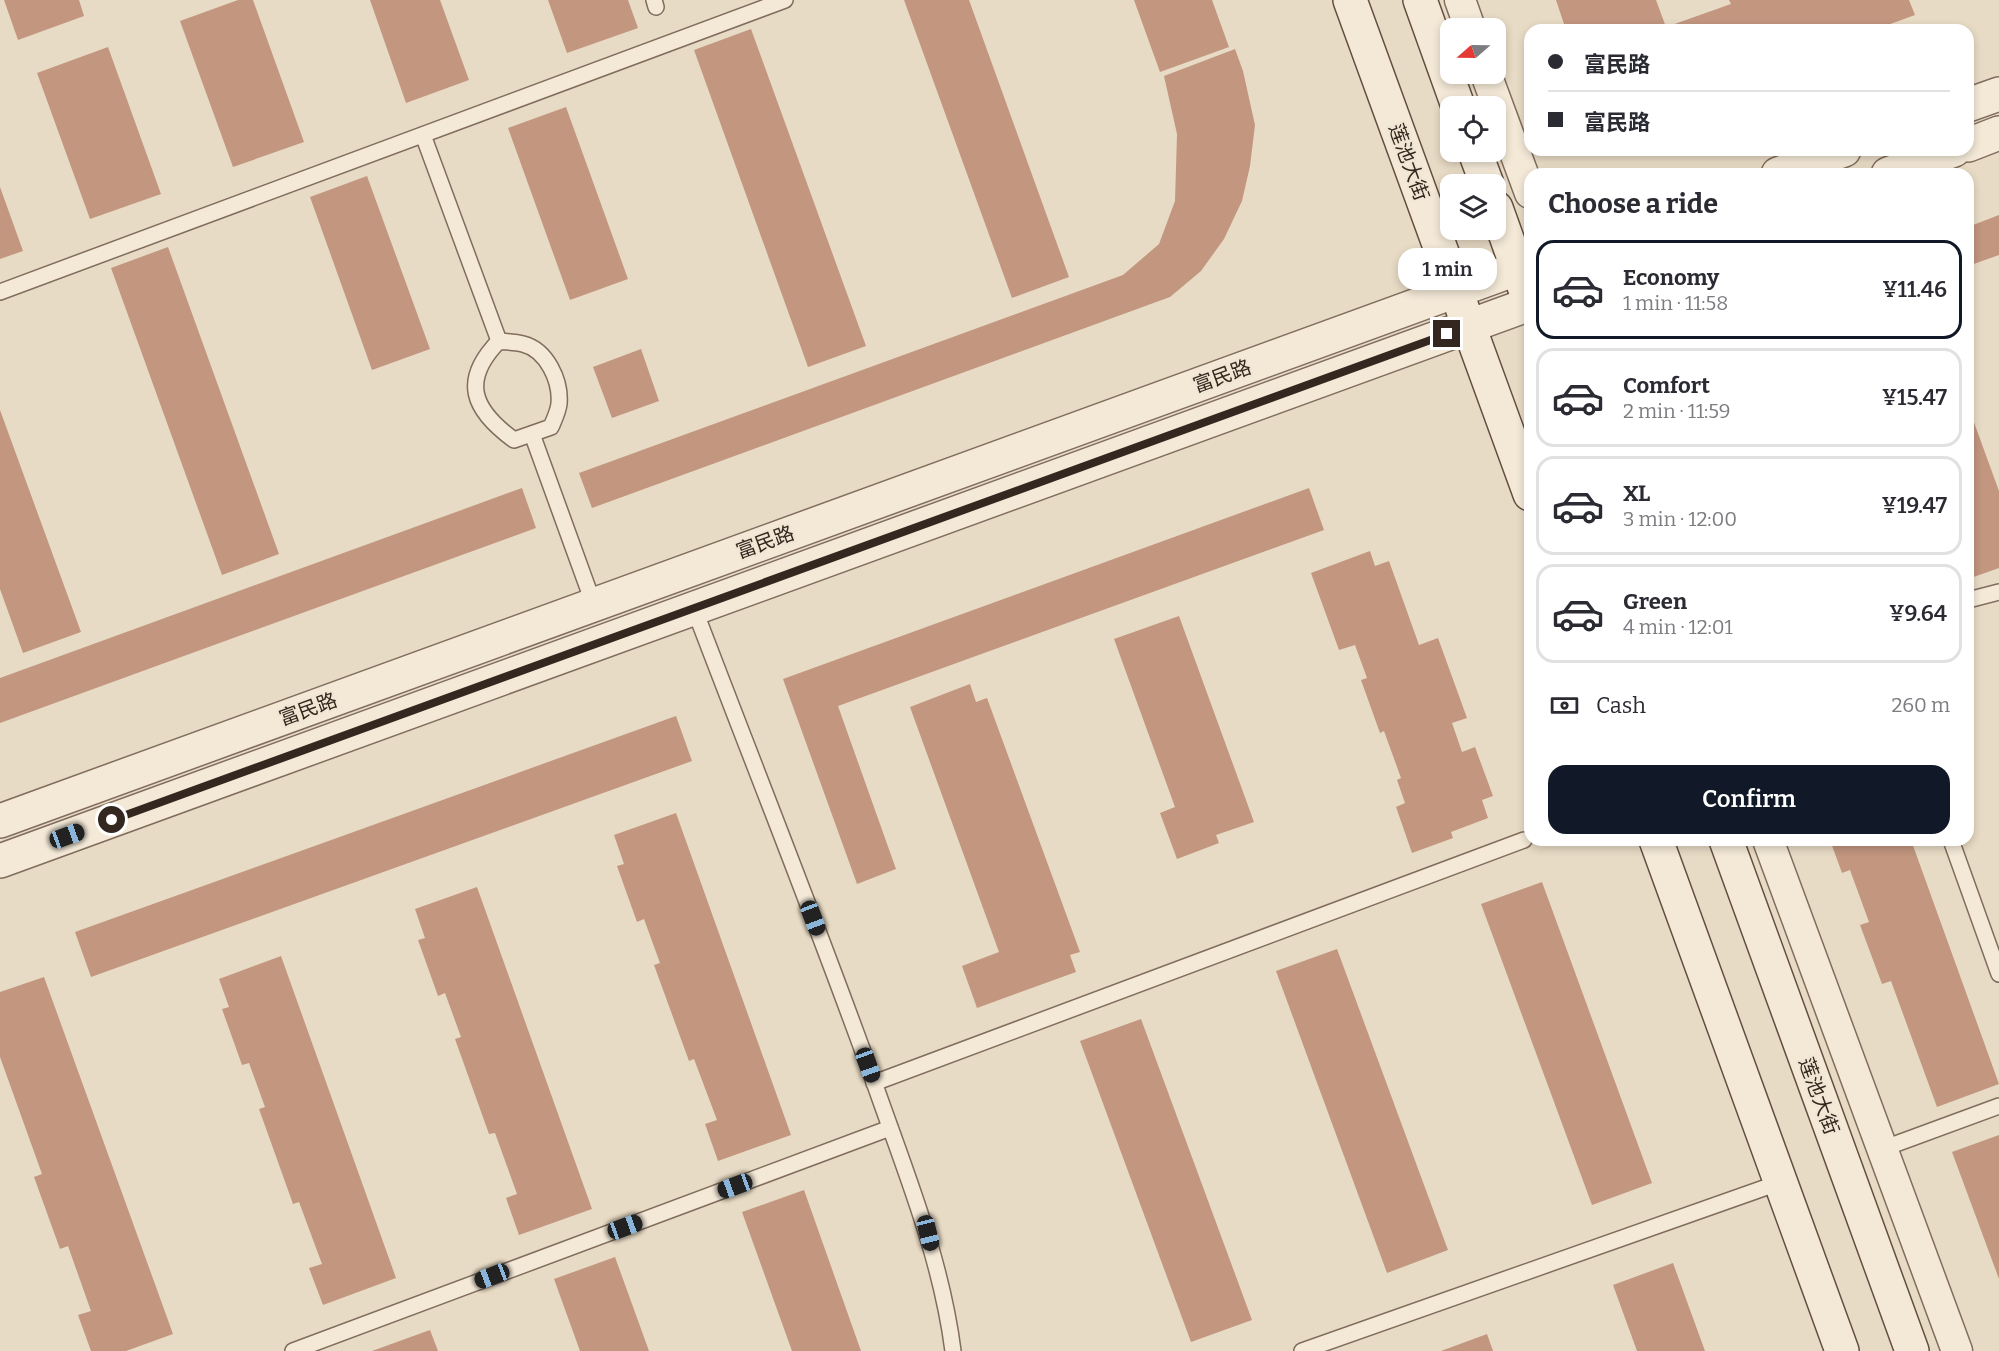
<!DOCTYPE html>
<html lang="en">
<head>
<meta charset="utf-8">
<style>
	body { margin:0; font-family:Bitter,"Noto Sans SC",serif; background:#f7f7f7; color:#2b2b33; height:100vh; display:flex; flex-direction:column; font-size:22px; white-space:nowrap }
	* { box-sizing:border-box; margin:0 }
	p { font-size:20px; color:#7c7c81 }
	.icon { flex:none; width:33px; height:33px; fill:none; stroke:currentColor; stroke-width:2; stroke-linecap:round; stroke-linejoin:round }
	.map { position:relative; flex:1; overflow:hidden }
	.sheet { position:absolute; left:1524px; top:168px; width:450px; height:678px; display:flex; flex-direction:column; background:#fff; border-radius:18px; box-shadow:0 3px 9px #0003 }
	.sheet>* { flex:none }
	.hud { position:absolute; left:1524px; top:24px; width:450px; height:132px; border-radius:18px; box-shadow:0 3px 9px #0003; display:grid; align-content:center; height:132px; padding:0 24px; background:#fff }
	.needle { width:39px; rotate:250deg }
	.tools { position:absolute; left:1440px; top:18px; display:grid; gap:12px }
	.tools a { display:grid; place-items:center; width:66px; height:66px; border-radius:12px; background:#fff; box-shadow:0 3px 9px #0003; font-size:30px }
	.end { position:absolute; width:27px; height:27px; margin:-14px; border:8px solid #33271f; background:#fff; box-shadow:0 0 0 3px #fff }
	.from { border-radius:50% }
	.bubble { position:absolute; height:42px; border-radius:18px; background:#fff; box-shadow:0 3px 9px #0003; font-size:20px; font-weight:600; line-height:42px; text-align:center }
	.car { position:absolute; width:18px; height:36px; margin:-18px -9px; border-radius:8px; box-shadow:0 0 4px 2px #0007; background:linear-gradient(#222 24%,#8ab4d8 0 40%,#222 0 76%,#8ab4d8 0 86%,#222 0) }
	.hud b { display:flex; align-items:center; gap:21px; height:57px; font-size:22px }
	.hud b+b { border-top:2px solid #e1e1e2 }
	.hud i { width:15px; height:15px; background:#2b2b33 }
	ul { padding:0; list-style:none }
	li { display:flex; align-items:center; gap:18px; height:99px; margin:0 12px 9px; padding:0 12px; border:3px solid #e1e1e2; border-radius:18px }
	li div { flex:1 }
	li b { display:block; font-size:22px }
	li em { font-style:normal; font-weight:600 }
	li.active { border-color:#111827 }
	li>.icon { width:54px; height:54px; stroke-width:1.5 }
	h2 { padding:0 24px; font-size:27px; line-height:72px }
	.pay { display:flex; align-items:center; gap:15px; height:66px; padding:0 24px; font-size:22px }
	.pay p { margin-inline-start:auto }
	.cta { display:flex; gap:12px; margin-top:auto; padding:12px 24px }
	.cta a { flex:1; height:69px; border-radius:18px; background:#111827; color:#fff; font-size:24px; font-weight:600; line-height:69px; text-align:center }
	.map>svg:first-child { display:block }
	.building { fill:#c2967f }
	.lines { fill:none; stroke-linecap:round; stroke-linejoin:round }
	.service-casing { stroke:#816d5d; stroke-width:18 }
	.minor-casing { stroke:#816d5d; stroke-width:33 }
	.tertiary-casing { stroke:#816d5d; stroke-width:36 }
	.secondary-casing { stroke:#634f40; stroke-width:36 }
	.service { stroke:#f4e9d7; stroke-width:15 }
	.minor { stroke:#f4e9d7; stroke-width:30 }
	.tertiary { stroke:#f4e9d7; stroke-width:33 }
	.secondary { stroke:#f4e9d7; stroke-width:33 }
	.route { stroke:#33271f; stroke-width:8 }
	.labels { text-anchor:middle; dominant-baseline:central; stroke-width:4.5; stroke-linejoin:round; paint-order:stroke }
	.street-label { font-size:20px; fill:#33271f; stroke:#f1e6d3 }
</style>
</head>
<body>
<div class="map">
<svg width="1999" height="1351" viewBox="0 0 1999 1351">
	<rect width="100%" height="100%" fill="#e8dbc5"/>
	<g class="building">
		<path d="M 4,0 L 79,0 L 84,16 L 18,40 Z"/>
		<path d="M 238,0 L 253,0 L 304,142 L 233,167 L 180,21 Z"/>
		<path d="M 370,0 L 440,0 L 469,80 L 406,103 Z"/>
		<path d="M 548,0 L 628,0 L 638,28 L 567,53 Z"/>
		<path d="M 904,0 L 969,0 L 1069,277 L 1012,298 Z"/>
		<path d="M 1134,0 L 1212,0 L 1229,47 L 1160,72 Z"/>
		<path d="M 1556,0 L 1656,0 L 1666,27 L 1731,4 L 1729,0 L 1909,0 L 1915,15 L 1874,30 L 1566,30 Z"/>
		<path d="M 751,29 L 866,346 L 808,367 L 694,50 Z"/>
		<path d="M 108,47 L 161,194 L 90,219 L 37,73 Z"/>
		<path d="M 1235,49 L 1243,71 L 1255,125 L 1250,166 L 1242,201 L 1224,239 L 1201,271 L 1170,297 L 592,508 L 579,473 L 1123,275 L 1159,244 L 1175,201 L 1177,134 L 1164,76 Z"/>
		<path d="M 566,107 L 628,279 L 570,300 L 508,128 Z"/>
		<path d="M 367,176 L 430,349 L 372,370 L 310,197 Z"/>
		<path d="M 0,187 L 23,251 L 0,259 Z"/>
		<path d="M 1999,215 L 1999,255 L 1968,266 L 1968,227 Z"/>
		<path d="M 168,247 L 279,554 L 222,575 L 111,268 Z"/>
		<path d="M 641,349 L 659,401 L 612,418 L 593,367 Z"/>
		<path d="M 1968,406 L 1999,491 L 1999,568 L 1968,579 Z"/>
		<path d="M 0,410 L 81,632 L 23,653 L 0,589 Z"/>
		<path d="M 522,488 L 536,528 L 0,723 L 0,678 Z"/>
		<path d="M 1309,488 L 1324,530 L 838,706 L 896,869 L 857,884 L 783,679 Z"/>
		<path d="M 1370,551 L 1375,566 L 1389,561 L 1419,645 L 1438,638 L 1467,718 L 1452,723 L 1462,752 L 1475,747 L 1493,796 L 1482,800 L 1488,818 L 1451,832 L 1453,838 L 1412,853 L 1396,807 L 1405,803 L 1397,780 L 1401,778 L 1384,731 L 1380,733 L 1361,680 L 1367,678 L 1355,645 L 1339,650 L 1311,573 Z"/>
		<path d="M 1179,616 L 1254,822 L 1216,835 L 1219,843 L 1177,859 L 1160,813 L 1175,807 L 1114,639 Z"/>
		<path d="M 970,684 L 976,702 L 987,698 L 1080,952 L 1070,955 L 1076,972 L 977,1008 L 962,966 L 999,952 L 910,707 Z"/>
		<path d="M 676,716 L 692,761 L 91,977 L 75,932 Z"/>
		<path d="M 676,813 L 791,1135 L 718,1161 L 705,1124 L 717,1120 L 694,1059 L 689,1061 L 654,965 L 660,963 L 644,919 L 637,922 L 617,866 L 624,864 L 614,835 Z"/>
		<path d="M 1830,840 L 1911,840 L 1999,1084 L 1937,1107 L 1891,981 L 1882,984 L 1860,925 L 1869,922 L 1850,870 L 1842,873 Z"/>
		<path d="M 1542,882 L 1652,1183 L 1592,1205 L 1481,904 Z"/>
		<path d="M 477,887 L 592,1209 L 519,1235 L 506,1198 L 517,1194 L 495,1133 L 489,1134 L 455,1039 L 461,1037 L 445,993 L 438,996 L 418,940 L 425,938 L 415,909 Z"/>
		<path d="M 1337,949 L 1448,1250 L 1387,1273 L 1276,971 Z"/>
		<path d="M 281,956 L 396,1278 L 323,1305 L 309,1268 L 322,1264 L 299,1202 L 293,1204 L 259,1109 L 265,1107 L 249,1063 L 242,1065 L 222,1009 L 229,1007 L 219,979 Z"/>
		<path d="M 44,977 L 173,1334 L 126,1351 L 91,1351 L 78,1315 L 91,1311 L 68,1246 L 60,1249 L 34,1177 L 42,1174 L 0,1057 L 0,992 Z"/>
		<path d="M 1141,1019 L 1252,1320 L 1191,1342 L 1080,1041 Z"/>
		<path d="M 1999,1135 L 1999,1279 L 1952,1152 Z"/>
		<path d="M 804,1190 L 861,1351 L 792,1351 L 742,1212 Z"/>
		<path d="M 615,1257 L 649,1351 L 580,1351 L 554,1279 Z"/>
		<path d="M 1673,1263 L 1705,1351 L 1637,1351 L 1613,1285 Z"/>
		<path d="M 430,1330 L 438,1351 L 372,1351 Z"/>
		<path d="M 1487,1334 L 1493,1351 L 1441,1351 Z"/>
	</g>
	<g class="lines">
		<g class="service-casing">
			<g id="service">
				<path d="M 654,0 L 656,7"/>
				<path d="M 423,135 L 499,341"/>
				<path d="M 0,292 L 785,0"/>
				<path d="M 499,341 C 507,342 515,342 523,344 C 547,350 561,381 559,404 C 558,412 554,420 551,427 L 514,440 C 473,410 460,381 499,341 Z"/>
				<path d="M 532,434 L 594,605"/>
				<path d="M 1968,600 L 1999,592"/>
				<path d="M 694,608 C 754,766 817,923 874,1082 C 905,1171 941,1257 953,1351"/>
				<path d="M 1951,840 L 1999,974"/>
				<path d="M 874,1083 L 1524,840"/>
				<path d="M 1882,1149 L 1999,1106"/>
				<path d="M 293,1351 L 890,1128"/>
				<path d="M 1302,1351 L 1781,1182"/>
			</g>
		</g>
		<g class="minor-casing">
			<g id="minor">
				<path d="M 1460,0 L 1470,28"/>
				<path d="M 1486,74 L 1530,193"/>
				<path d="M 1768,840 L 1957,1351"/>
			</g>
		</g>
		<g class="tertiary-casing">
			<g id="tertiary">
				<path d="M 1968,105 L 1999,94"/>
				<path d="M 1968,145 L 1999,133"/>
				<path d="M 1778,174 L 1844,150"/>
				<path d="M 1888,174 L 1954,150"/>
				<path d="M 0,821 L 1530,264"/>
				<path d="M 0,861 L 1530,304"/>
			</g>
		</g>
		<g class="secondary-casing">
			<g id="secondary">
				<path d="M 1350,0 L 1530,494"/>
				<path d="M 1420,0 L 1458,106"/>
				<path d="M 1475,152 L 1487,184"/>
				<path d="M 1496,208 L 1530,303"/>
				<path d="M 1656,840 L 1842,1351"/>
				<path d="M 1726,840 L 1912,1351"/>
			</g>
		</g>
		<use href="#service" class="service"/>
		<use href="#minor" class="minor"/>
		<use href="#tertiary" class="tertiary"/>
		<use href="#secondary" class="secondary"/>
	</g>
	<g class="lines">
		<path class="route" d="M 112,820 L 1447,334"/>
	</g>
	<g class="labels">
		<g class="street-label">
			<text transform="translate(1409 162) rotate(70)">莲池大街</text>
			<text transform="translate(1222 376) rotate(-20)">富民路</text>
			<text transform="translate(765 542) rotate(-20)">富民路</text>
			<text transform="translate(308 709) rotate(-20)">富民路</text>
			<text transform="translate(1819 1096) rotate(70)">莲池大街</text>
		</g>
	</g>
</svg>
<div class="tools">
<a><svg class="needle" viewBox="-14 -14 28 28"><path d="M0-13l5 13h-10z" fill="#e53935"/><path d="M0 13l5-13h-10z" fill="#7c7c81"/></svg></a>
<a><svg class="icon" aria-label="locate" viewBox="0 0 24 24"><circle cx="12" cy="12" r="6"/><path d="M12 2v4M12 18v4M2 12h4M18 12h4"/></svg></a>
<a><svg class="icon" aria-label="layers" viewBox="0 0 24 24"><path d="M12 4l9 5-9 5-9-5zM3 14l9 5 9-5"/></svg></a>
</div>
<i class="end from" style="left:112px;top:820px"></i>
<i class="end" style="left:1447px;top:334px"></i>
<div class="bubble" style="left:1398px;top:248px;width:99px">1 min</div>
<i class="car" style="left:67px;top:836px;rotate:70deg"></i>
<i class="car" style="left:813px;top:918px;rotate:159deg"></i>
<i class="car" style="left:868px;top:1065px;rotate:160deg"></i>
<i class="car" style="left:735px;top:1186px;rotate:250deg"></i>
<i class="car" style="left:625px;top:1227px;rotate:70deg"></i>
<i class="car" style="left:928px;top:1233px;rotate:166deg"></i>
<i class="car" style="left:492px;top:1276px;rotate:249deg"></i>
<div class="hud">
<b><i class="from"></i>富民路</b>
<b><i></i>富民路</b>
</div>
<section class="sheet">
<h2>Choose a ride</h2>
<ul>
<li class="active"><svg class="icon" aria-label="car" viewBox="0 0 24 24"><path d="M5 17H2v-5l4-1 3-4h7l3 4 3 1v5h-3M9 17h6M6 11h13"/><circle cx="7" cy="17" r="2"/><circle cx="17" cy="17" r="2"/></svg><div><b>Economy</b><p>1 min · 11:58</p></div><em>¥11.46</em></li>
<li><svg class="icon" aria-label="car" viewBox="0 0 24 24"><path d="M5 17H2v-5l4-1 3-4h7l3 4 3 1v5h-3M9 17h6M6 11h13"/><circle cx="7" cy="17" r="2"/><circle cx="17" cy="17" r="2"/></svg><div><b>Comfort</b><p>2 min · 11:59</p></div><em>¥15.47</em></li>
<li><svg class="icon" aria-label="car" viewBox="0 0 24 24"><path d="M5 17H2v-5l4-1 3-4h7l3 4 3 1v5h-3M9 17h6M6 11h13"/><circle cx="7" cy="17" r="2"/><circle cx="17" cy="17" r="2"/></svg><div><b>XL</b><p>3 min · 12:00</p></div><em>¥19.47</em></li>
<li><svg class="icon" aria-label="car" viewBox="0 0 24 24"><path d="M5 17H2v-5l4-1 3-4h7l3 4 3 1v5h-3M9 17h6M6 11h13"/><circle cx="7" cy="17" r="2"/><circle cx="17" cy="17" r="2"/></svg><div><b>Green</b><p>4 min · 12:01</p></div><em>¥9.64</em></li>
</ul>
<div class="pay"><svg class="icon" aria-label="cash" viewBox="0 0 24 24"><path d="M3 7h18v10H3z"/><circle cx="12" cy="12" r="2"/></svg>Cash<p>260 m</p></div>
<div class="cta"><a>Confirm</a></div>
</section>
</div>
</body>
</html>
